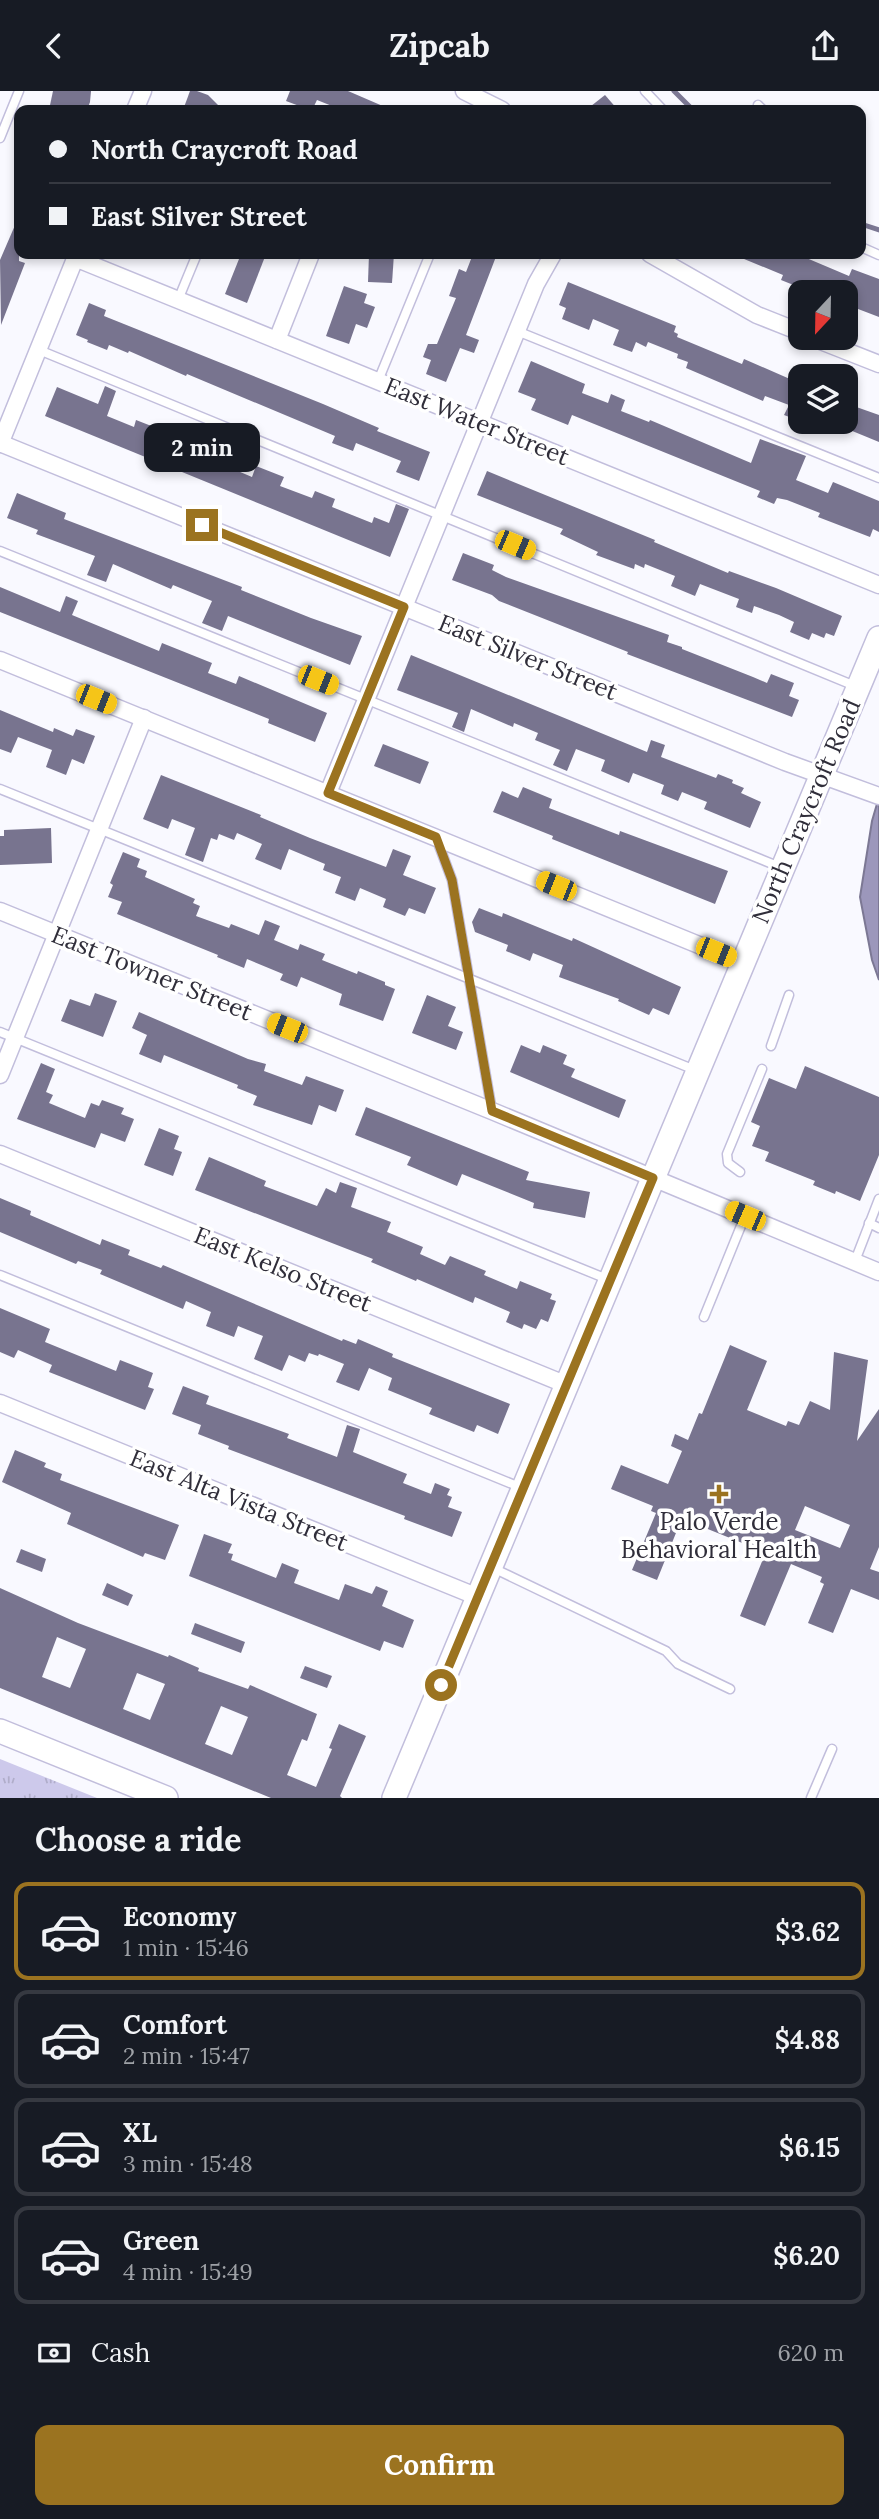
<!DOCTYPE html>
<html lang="en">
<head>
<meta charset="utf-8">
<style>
	body { margin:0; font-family:Lora,serif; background:#20242c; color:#f1f3f6; height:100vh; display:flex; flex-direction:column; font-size:26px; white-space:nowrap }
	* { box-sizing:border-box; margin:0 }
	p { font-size:23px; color:#9ea1a6 }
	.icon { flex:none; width:38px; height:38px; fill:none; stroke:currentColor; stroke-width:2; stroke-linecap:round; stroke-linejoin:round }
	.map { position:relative; height:1707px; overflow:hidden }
	.details { display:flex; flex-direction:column; background:#171b24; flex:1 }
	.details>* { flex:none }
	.guide { position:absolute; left:14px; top:14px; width:852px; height:154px; border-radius:14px; box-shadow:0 4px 10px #0003; display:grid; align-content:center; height:154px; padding:0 35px; background:#171b24 }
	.needle { width:46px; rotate:202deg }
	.controls { position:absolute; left:788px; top:189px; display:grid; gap:14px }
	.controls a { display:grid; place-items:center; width:70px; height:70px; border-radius:14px; background:#171b24; box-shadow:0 4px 10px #0003; font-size:35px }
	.end { position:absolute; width:32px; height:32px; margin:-16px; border:9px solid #9b7320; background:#fff; box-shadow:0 0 0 4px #fff }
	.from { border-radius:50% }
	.bubble { position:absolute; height:49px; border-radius:14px; background:#171b24; box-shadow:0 4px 10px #0003; font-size:23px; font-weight:800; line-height:49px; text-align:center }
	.car { position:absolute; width:21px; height:42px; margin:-21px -10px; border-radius:9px; box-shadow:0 0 5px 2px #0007; background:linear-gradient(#f5c518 24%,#345 0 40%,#f5c518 0 76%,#345 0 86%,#f5c518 0) }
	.guide b { display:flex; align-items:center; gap:24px; height:66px; font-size:26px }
	.guide b+b { border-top:2px solid #363941 }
	.guide i { width:18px; height:18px; background:#f1f3f6 }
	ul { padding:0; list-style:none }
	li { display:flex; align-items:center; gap:21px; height:98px; margin:0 14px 10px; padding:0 21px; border:4px solid #363941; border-radius:14px }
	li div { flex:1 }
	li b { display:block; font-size:26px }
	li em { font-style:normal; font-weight:800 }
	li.selected { border-color:#9b7320 }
	li>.icon { width:63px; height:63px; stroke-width:1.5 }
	h2 { padding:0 35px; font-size:32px; line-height:84px }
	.pay { display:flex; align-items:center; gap:18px; height:77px; padding:0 35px; font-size:26px }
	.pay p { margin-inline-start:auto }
	.cta { display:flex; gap:14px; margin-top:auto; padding:14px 35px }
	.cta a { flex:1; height:80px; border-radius:14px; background:#9b7320; color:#fff; font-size:28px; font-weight:800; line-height:80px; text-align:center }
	header { display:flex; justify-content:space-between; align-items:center; height:91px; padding:0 35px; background:#171b24; font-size:32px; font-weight:800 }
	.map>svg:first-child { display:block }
	.park { fill:url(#park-tufts) }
	.water { fill:#9c97bb; stroke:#7c7894; stroke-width:2 }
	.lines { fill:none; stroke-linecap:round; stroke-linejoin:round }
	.stream { stroke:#7c7894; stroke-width:5 }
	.building { fill:#78748f; fill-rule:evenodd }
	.lane-casing { stroke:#c2bedc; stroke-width:11 }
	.street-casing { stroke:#c2bedc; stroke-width:19 }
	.secondary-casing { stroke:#c2bedc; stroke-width:26 }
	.lane { stroke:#fff; stroke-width:8 }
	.street { stroke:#fff; stroke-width:16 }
	.secondary { stroke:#fff; stroke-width:23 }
	.route { stroke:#9b7320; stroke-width:9 }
	.poi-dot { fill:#9b7320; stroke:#fff; stroke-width:2.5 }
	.labels { text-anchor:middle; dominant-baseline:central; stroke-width:7; stroke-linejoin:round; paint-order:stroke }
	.street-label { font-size:24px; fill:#302e3a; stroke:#fff }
	.poi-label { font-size:24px; fill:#302e3a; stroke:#fff }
</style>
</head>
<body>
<header><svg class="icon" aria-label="back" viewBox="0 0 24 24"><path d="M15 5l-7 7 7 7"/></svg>Zipcab<svg class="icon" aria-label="share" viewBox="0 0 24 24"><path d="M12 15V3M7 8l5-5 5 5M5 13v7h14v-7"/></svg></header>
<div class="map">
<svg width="879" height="1707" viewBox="0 0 879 1707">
	<defs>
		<pattern id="park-tufts" width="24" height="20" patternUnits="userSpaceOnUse" patternTransform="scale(1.75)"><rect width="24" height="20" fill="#cdc9eb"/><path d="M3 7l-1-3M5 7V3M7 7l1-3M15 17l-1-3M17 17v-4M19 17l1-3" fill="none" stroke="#b0adca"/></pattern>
	</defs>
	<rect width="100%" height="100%" fill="#f9f9ff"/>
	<path class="park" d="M 0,1668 L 97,1707 L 0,1707 Z"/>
	<path class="water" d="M 879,706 L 879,889 L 872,869 L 860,806 L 872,730 Z"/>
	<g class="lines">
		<g class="stream">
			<path d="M 674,0 L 693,19"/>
			<path d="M 861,133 L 879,139"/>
		</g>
	</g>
	<g class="building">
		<path d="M 53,0 L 91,0 L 90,11 L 87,19 L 49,19 Z"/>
		<path d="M 190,0 L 197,0 L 208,4 L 223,19 L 183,19 Z"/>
		<path d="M 290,0 L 348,0 L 392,19 L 342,19 L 317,9 L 312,19 L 310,19 L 286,10 Z"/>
		<path d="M 605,4 L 618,19 L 586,19 Z"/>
		<path d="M 19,125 L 19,170 L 25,172 L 1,234 L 0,169 Z"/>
		<path d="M 241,163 L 266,163 L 247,212 L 225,203 Z"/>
		<path d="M 369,163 L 394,163 L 392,192 L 368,191 Z"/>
		<path d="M 473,163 L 497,163 L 466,244 L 479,249 L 474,262 L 460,257 L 446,291 L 426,283 L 431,269 L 423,266 L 428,253 L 437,253 L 456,207 L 449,205 L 459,178 L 466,181 Z"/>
		<path d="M 732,163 L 797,163 L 849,185 L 852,178 L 879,188 L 879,226 L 845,213 L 845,201 L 811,201 L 781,189 L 783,184 Z"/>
		<path d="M 568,191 L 676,235 L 674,241 L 678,243 L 677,246 L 742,273 L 744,268 L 799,292 L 800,289 L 800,330 L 784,324 L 789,314 L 765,305 L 763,310 L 686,277 L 688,271 L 677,267 L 678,263 L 648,251 L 646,256 L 636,251 L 632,261 L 613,254 L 619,239 L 593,228 L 589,239 L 562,228 L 566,217 L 559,214 Z"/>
		<path d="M 344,195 L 367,203 L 364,212 L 375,216 L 367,237 L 356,233 L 349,253 L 326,245 Z"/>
		<path d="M 89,212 L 106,219 L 104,225 L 323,313 L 379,337 L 377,340 L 430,361 L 419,390 L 396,381 L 401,370 L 356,352 L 353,360 L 332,352 L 335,345 L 187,283 L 186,285 L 129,260 L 128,262 L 109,254 L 107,259 L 87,251 L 88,249 L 76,244 Z"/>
		<path d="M 531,270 L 585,293 L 582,302 L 608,312 L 611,303 L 625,309 L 621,320 L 649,331 L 650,329 L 751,372 L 760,348 L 806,365 L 796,389 L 828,402 L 833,391 L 879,410 L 879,441 L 873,438 L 870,446 L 818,426 L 820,422 L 787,409 L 777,407 L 774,413 L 757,406 L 760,400 L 572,324 L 568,334 L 531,319 L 536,308 L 518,301 Z"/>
		<path d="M 105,295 L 116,300 L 107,325 L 134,336 L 136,329 L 177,345 L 181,335 L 198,342 L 191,359 L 219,372 L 252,386 L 256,375 L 284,386 L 280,395 L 312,407 L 315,400 L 335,408 L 332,416 L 372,432 L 374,426 L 389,432 L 396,413 L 409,418 L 390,466 L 45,325 L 57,296 L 98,313 Z"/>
		<path d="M 845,312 L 879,324 L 879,351 L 845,337 Z"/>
		<path d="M 487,380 L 655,449 L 654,451 L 728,482 L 729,480 L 776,497 L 842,525 L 834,545 L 826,542 L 824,547 L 812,542 L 809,549 L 790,541 L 794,531 L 779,524 L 754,515 L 752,522 L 736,516 L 739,508 L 700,493 L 695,505 L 671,495 L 675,485 L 645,473 L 644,477 L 635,473 L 634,478 L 596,464 L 598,461 L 560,443 L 563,438 L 477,404 Z"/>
		<path d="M 17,402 L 66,422 L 64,428 L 242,496 L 241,499 L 311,527 L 362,545 L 350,574 L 228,525 L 222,540 L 202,532 L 212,510 L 173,494 L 171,498 L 113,473 L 106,491 L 87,484 L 95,465 L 36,443 L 38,439 L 7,427 Z"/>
		<path d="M 463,462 L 494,474 L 492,479 L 506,486 L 669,544 L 667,551 L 682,556 L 682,558 L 753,586 L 767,592 L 771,583 L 794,592 L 789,605 L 799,609 L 792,626 L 627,563 L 628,561 L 499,510 L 492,504 L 452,489 Z"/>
		<path d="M 0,496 L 60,521 L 66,505 L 78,510 L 72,524 L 159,560 L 162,552 L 212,572 L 208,582 L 236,593 L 239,585 L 327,622 L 315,651 L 268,632 L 269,628 L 0,521 Z"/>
		<path d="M 411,564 L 647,661 L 651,649 L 665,654 L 661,666 L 716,687 L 718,683 L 733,689 L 732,692 L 744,697 L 741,702 L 761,711 L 750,737 L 704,718 L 707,711 L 682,701 L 678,710 L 661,703 L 664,694 L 633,682 L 629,692 L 601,680 L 605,669 L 576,658 L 567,680 L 553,674 L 560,659 L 535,649 L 538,642 L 514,632 L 513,636 L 471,618 L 464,641 L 452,636 L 458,622 L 397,599 Z"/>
		<path d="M 0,619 L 53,641 L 54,637 L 73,645 L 76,638 L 95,645 L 84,673 L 72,668 L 66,684 L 46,676 L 52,659 L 18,646 L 11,662 L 0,658 Z"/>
		<path d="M 383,653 L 429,671 L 420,693 L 374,675 Z"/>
		<path d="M 161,684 L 261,724 L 260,726 L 310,747 L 386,776 L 393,758 L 411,765 L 403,784 L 436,797 L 425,823 L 409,817 L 405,825 L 383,816 L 386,808 L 360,797 L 355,810 L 335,802 L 341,786 L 323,779 L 325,773 L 289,758 L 281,779 L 255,768 L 262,753 L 237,742 L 234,749 L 219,743 L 217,749 L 211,747 L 203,771 L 185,764 L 195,737 L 172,728 L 168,738 L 143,728 Z"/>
		<path d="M 523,696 L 552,708 L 549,717 L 619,744 L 620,740 L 728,780 L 715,813 L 552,748 L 553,745 L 493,721 L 502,700 L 518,707 Z"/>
		<path d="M 51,737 L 52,772 L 0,774 L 0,745 L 4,745 L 4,739 Z"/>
		<path d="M 123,761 L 140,768 L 137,776 L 147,780 L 145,786 L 195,808 L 193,812 L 200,815 L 196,825 L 229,837 L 231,833 L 259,844 L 265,829 L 280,835 L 274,849 L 298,859 L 300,853 L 325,863 L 322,869 L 357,883 L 358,880 L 385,891 L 385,894 L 395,898 L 383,930 L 339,914 L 342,903 L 301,886 L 297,896 L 280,889 L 283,883 L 247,868 L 244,877 L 217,866 L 218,864 L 117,823 L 122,811 L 108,806 L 113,794 L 110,792 Z"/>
		<path d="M 479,817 L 502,826 L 503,822 L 572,850 L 573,847 L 681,896 L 669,924 L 653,917 L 649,924 L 618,910 L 619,908 L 559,886 L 563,874 L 533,862 L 530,870 L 506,860 L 508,854 L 475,841 L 472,831 Z"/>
		<path d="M 95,902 L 117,910 L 103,946 L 61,930 L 70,908 L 90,915 Z"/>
		<path d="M 427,904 L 456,916 L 448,935 L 463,941 L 456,959 L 412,942 Z"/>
		<path d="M 139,921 L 248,968 L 266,973 L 264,980 L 302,994 L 306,985 L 344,999 L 336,1021 L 319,1014 L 312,1034 L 253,1014 L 257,1005 L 237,997 L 238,994 L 164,964 L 161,972 L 139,963 L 147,944 L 132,937 Z"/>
		<path d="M 521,954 L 540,962 L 543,954 L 567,964 L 563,973 L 575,978 L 571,986 L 626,1009 L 619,1027 L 510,981 Z"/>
		<path d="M 41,972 L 55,978 L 46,1001 L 53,1004 L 49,1012 L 85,1027 L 91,1012 L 99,1015 L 102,1009 L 124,1017 L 121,1023 L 134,1028 L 125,1051 L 101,1042 L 95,1057 L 17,1028 Z"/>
		<path d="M 805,975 L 879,1006 L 879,1064 L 860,1110 L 836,1100 L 835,1103 L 813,1094 L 815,1090 L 765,1070 L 769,1061 L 752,1055 L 760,1035 L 751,1031 L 769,987 L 796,998 Z"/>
		<path d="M 366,1016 L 529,1081 L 526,1089 L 590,1101 L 585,1127 L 533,1117 L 534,1112 L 462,1083 L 457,1095 L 407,1074 L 411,1066 L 355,1044 Z"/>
		<path d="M 159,1037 L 179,1045 L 174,1058 L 182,1061 L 173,1085 L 144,1074 Z"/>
		<path d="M 209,1066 L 266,1090 L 264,1095 L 317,1115 L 326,1097 L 336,1102 L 340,1091 L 357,1097 L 351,1116 L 391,1131 L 387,1141 L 423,1156 L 420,1163 L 445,1174 L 450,1165 L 486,1180 L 484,1184 L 517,1198 L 520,1190 L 552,1203 L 550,1208 L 556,1210 L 548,1231 L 541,1228 L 536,1238 L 524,1233 L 522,1238 L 506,1231 L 510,1221 L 475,1206 L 473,1212 L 417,1188 L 416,1190 L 371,1171 L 373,1168 L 195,1099 Z"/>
		<path d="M 0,1107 L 31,1120 L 30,1124 L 100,1154 L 102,1148 L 130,1159 L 128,1164 L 161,1177 L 163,1174 L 342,1250 L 343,1248 L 356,1253 L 358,1248 L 393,1263 L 392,1266 L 510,1313 L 498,1343 L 477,1334 L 474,1341 L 429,1323 L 432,1317 L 388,1299 L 392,1287 L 369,1277 L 359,1300 L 336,1291 L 344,1273 L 319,1263 L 318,1265 L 309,1262 L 305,1271 L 289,1264 L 282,1280 L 254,1268 L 263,1245 L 238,1235 L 234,1246 L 206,1235 L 211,1221 L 186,1210 L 183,1218 L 100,1183 L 102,1179 L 78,1170 L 76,1173 L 0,1141 Z"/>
		<path d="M 0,1217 L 50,1238 L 45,1251 L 116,1280 L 120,1269 L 153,1282 L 148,1296 L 154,1298 L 145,1319 L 49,1281 L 52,1274 L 18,1259 L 14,1267 L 0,1261 Z"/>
		<path d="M 730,1254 L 767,1270 L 747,1319 L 786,1335 L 788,1330 L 799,1334 L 810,1310 L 830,1319 L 834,1261 L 868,1269 L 857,1350 L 879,1318 L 879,1456 L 870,1478 L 879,1481 L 879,1509 L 851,1498 L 833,1542 L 808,1532 L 824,1493 L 820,1491 L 822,1486 L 791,1473 L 765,1535 L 740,1525 L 763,1468 L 759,1466 L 762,1460 L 688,1430 L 685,1435 L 680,1432 L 657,1489 L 632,1479 L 656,1422 L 651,1420 L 653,1415 L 611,1398 L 621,1374 L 668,1393 L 682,1360 L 671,1355 L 675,1343 L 688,1349 L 699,1322 L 702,1323 ZM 805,1415 L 850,1434 L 840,1457 L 795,1439 Z"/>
		<path d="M 183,1295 L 209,1305 L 206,1313 L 289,1343 L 287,1347 L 337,1366 L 347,1334 L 360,1338 L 353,1361 L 407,1383 L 403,1392 L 431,1403 L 435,1392 L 450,1398 L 447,1404 L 452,1406 L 448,1416 L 462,1421 L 452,1446 L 404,1428 L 405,1425 L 228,1358 L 229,1355 L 198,1343 L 201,1334 L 172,1323 Z"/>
		<path d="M 15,1359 L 46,1372 L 44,1376 L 62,1383 L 60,1389 L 179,1434 L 165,1469 L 145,1462 L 143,1466 L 67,1433 L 71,1422 L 2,1391 Z"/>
		<path d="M 204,1443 L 232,1453 L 228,1462 L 233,1463 L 231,1469 L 276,1487 L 282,1472 L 299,1479 L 294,1492 L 339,1509 L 345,1493 L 372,1503 L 376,1495 L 388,1500 L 382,1515 L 414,1529 L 403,1557 L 384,1550 L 380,1560 L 189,1485 Z"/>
		<path d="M 21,1458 L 46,1468 L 42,1481 L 16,1471 Z"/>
		<path d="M 107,1492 L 133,1504 L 128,1515 L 102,1504 Z"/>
		<path d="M 0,1497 L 78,1532 L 168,1566 L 169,1564 L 199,1577 L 198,1580 L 248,1598 L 250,1594 L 317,1623 L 307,1650 L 302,1648 L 287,1684 L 316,1696 L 332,1658 L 329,1657 L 339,1633 L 366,1645 L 340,1705 L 342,1707 L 271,1707 L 0,1597 ZM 57,1546 L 86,1558 L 70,1597 L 42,1586 ZM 137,1582 L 165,1593 L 150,1629 L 123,1618 ZM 221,1615 L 248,1626 L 232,1664 L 205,1653 Z"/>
		<path d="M 195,1532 L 245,1551 L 241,1562 L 191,1543 Z"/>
		<path d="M 305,1575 L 332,1585 L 327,1597 L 300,1587 Z"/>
	</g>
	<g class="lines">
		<g class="lane-casing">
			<g id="lane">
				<path d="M 645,0 L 663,19"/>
				<path d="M 758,14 L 763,19"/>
				<path d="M 0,47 L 19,0"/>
				<path d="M 861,156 L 879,164"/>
				<path d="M 178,209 L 197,163"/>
				<path d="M 517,240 L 879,387"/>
				<path d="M 39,259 L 855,595"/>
				<path d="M 378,290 L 430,163"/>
				<path d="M 0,460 L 780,776"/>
				<path d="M 0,698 L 695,979"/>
				<path d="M 437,749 L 452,789 L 492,1020"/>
				<path d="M 0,941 L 607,1188"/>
				<path d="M 771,955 L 789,904"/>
				<path d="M 740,1081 L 728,1072 L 727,1063 L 762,978"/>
				<path d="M 869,1132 L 879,1137"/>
				<path d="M 855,1170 L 879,1108"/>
				<path d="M 0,1184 L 522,1397"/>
				<path d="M 704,1226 L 745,1125"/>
				<path d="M 493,1477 L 666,1560 L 678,1573 L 730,1598"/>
				<path d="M 811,1707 L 832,1658"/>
			</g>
		</g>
		<g class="street-casing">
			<g id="street">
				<path d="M 464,0 L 502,19"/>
				<path d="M 135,19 L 143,0"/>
				<path d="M 650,163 L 757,224 L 800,241"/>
				<path d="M 75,167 L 879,494"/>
				<path d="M 813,247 L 879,273"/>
				<path d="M 277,249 L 311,163"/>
				<path d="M 0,352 L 785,671 L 879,705"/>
				<path d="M 0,353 L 77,163"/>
				<path d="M 0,569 L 743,872"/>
				<path d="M 328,702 L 536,193 L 553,163"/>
				<path d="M 0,820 L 492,1020 L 879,1181"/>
				<path d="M 0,984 L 144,627"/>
				<path d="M 0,1063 L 567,1294"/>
				<path d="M 0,1312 L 478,1506"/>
			</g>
		</g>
		<g class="secondary-casing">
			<g id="secondary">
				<path d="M 0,1640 L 166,1707"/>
				<path d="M 394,1707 L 879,547"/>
			</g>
		</g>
		<use href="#lane" class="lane"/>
		<use href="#street" class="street"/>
		<use href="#secondary" class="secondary"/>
	</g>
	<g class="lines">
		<path class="route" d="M 202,434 L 404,516 L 328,702 L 436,746 L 452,789 L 492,1020 L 653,1087 L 441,1594"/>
	</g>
	<path class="poi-dot" d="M715.5 1392.5h7v7h7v7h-7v7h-7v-7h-7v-7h7z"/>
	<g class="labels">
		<g class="street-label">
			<text transform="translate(477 330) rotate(22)">East Water Street</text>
			<text transform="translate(528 566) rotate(22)">East Silver Street</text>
			<text transform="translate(806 720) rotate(-67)">North Craycroft Road</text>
			<text transform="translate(152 882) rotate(22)">East Towner Street</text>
			<text transform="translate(283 1178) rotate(22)">East Kelso Street</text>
			<text transform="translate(239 1409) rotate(22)">East Alta Vista Street</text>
		</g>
		<g class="poi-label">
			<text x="719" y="1430">Palo Verde<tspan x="719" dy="28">Behavioral Health</tspan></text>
		</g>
	</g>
</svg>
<div class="controls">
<a><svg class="needle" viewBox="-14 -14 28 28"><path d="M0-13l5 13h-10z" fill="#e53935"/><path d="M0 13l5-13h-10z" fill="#9ea1a6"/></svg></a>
<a><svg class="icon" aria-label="layers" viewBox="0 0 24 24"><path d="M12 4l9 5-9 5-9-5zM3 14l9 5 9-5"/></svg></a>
</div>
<i class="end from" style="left:441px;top:1594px"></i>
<i class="end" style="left:202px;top:434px"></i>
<div class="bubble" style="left:144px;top:332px;width:116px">2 min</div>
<i class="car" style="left:515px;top:454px;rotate:113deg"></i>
<i class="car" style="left:318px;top:589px;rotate:112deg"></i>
<i class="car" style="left:96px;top:608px;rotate:112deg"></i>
<i class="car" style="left:556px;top:795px;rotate:292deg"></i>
<i class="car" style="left:716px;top:861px;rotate:112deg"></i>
<i class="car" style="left:287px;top:937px;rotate:292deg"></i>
<i class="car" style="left:745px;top:1125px;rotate:293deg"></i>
<div class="guide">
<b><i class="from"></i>North Craycroft Road</b>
<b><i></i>East Silver Street</b>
</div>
</div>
<section class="details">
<h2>Choose a ride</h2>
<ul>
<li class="selected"><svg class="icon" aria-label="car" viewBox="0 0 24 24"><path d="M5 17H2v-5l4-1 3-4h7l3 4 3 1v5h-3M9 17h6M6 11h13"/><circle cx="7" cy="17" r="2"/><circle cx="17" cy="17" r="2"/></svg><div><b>Economy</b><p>1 min · 15:46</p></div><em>$3.62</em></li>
<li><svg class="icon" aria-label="car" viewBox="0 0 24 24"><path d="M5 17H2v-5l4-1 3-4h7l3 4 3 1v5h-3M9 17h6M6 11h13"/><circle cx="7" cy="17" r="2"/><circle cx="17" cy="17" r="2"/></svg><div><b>Comfort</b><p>2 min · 15:47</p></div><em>$4.88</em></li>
<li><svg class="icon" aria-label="car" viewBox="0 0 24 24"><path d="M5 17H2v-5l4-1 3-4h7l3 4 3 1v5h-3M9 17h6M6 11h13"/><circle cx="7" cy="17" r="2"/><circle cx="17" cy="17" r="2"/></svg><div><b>XL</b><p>3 min · 15:48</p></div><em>$6.15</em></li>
<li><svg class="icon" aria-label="car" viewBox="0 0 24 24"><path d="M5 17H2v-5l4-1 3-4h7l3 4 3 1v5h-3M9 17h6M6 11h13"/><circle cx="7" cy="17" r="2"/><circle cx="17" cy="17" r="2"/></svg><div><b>Green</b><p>4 min · 15:49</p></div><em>$6.20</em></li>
</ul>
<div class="pay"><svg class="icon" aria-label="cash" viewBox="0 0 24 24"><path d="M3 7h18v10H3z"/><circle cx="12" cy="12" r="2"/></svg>Cash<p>620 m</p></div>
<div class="cta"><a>Confirm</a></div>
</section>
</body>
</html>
